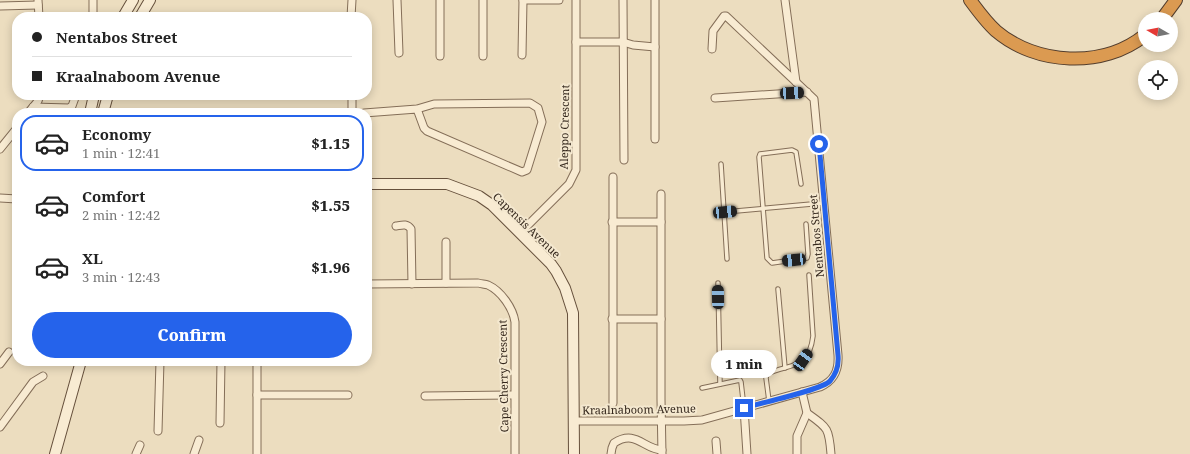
<!DOCTYPE html>
<html lang="en">
<head>
<meta charset="utf-8">
<style>
	body { margin:0; font-family:"Noto Serif",serif; background:#f2f2f2; color:#222; height:100vh; display:flex; flex-direction:column; font-size:15px; white-space:nowrap }
	* { box-sizing:border-box; margin:0 }
	p { font-size:13px; color:#767676 }
	.icon { flex:none; width:22px; height:22px; fill:none; stroke:currentColor; stroke-width:2; stroke-linecap:round; stroke-linejoin:round }
	.map { position:relative; flex:1; overflow:hidden }
	.drawer { position:absolute; left:12px; top:108px; width:360px; height:258px; display:flex; flex-direction:column; background:#fff; border-radius:16px; box-shadow:0 2px 10px #0003 }
	.drawer>* { flex:none }
	.hud { position:absolute; left:12px; top:12px; width:360px; height:88px; border-radius:16px; box-shadow:0 2px 10px #0003; display:grid; align-content:center; height:88px; padding:0 20px; background:#fff }
	.needle { width:26px; rotate:279deg }
	.buttons { position:absolute; left:1138px; top:12px; display:grid; gap:8px }
	.buttons a { display:grid; place-items:center; width:40px; height:40px; border-radius:50%; background:#fff; box-shadow:0 2px 10px #0003; font-size:20px }
	.end { position:absolute; width:18px; height:18px; margin:-9px; border:5px solid #2563eb; background:#fff; box-shadow:0 0 0 2px #fff }
	.from { border-radius:50% }
	.bubble { position:absolute; height:28px; border-radius:14px; background:#fff; box-shadow:0 2px 10px #0003; font-size:13px; font-weight:800; line-height:28px; text-align:center }
	.car { position:absolute; width:12px; height:24px; margin:-12px -6px; border-radius:5px; box-shadow:0 0 3px 1px #0007; background:linear-gradient(#222 24%,#8ab4d8 0 40%,#222 0 76%,#8ab4d8 0 86%,#222 0) }
	.hud b { display:flex; align-items:center; gap:14px; height:38px; font-size:15px }
	.hud b+b { border-top:1px solid #e0e0e0 }
	.hud i { width:10px; height:10px; background:#222 }
	ul { padding:7px 0 0; list-style:none }
	li { display:flex; align-items:center; gap:12px; height:56px; margin:0 8px 6px; padding:0 12px; border:2px solid transparent; border-radius:16px }
	li div { flex:1 }
	li b { display:block; font-size:15px }
	li em { font-style:normal; font-weight:800 }
	li.current { border-color:#2563eb }
	li>.icon { width:36px; height:36px; stroke-width:1.5 }
	.cta { display:flex; gap:8px; margin-top:auto; padding:8px 20px }
	.cta a { flex:1; height:46px; border-radius:24px; background:#2563eb; color:#fff; font-size:16px; font-weight:800; line-height:46px; text-align:center }
	.map>svg:first-child { display:block }
	.lines { fill:none; stroke-linecap:round; stroke-linejoin:round }
	.lane-casing { stroke:#846e58; stroke-width:5.5 }
	.street-casing { stroke:#846e58; stroke-width:9 }
	.secondary-casing { stroke:#66503c; stroke-width:12 }
	.highway-casing { stroke:#523d2d; stroke-width:14 }
	.lane { stroke:#f8ebd2; stroke-width:3.5 }
	.street { stroke:#f8ebd2; stroke-width:7 }
	.secondary { stroke:#f8ebd2; stroke-width:10 }
	.highway { stroke:#db9a51; stroke-width:12 }
	.route { stroke:#2563eb; stroke-width:5 }
	.labels { text-anchor:middle; dominant-baseline:central; stroke-width:4; stroke-linejoin:round; paint-order:stroke }
	.street-label { font-size:11px; fill:#34271c; stroke:#f4e8cf }
</style>
</head>
<body>
<div class="map">
<svg width="1190" height="454" viewBox="0 0 1190 454">
	<rect width="100%" height="100%" fill="#ecddbf"/>
	<g class="lines">
		<g class="lane-casing">
			<g id="lane">
				<path d="M 721,164 L 727,259"/>
				<path d="M 801,184 L 796,152 L 792,150 L 760,154 L 759,157 L 767,258 L 772,263 L 807,258 L 808,254 L 806,224"/>
				<path d="M 725,212 L 823,203"/>
				<path d="M 718,283 L 720,384"/>
				<path d="M 778,289 L 785,368"/>
				<path d="M 702,388 L 740,380 L 741,382 L 744,408"/>
				<path d="M 769,401 L 766,378 L 767,374 C 791,363 809,370 813,336 L 809,275"/>
			</g>
		</g>
		<g class="street-casing">
			<g id="street">
				<path d="M 38,0 L 39,17"/>
				<path d="M 93,0 L 93,17"/>
				<path d="M 397,0 L 399,53"/>
				<path d="M 440,0 L 440,56"/>
				<path d="M 483,0 L 483,56"/>
				<path d="M 523,0 L 559,0"/>
				<path d="M 623,0 L 624,160"/>
				<path d="M 655,0 L 655,139"/>
				<path d="M 785,0 L 796,82"/>
				<path d="M 0,6 L 38,5"/>
				<path d="M 351,17 L 352,0"/>
				<path d="M 576,42 L 623,42 L 633,45 L 655,47"/>
				<path d="M 522,55 L 523,0"/>
				<path d="M 715,98 L 807,92"/>
				<path d="M 33,107 L 69,108 L 72,106 L 76,95"/>
				<path d="M 28,113 L 38,101 L 40,95"/>
				<path d="M 352,113 L 352,95"/>
				<path d="M 364,113 L 417,109 L 434,104 L 530,103 L 538,108 L 542,122 L 527,170 L 522,172 L 427,131 L 424,128 L 417,109"/>
				<path d="M 0,149 L 17,128"/>
				<path d="M 613,177 L 613,403"/>
				<path d="M 661,194 L 661,399 L 662,454"/>
				<path d="M 0,198 L 17,199"/>
				<path d="M 612,222 L 661,222"/>
				<path d="M 396,226 C 402,225 407,223 411,229 L 412,284"/>
				<path d="M 520,233 L 569,184 L 576,170 L 576,0"/>
				<path d="M 446,283 L 446,242"/>
				<path d="M 367,284 L 478,283 C 482,284 485,284 488,285 C 501,291 513,308 515,322 L 515,454"/>
				<path d="M 612,319 L 661,319"/>
				<path d="M 0,364 L 9,352"/>
				<path d="M 257,395 L 348,395"/>
				<path d="M 425,396 L 514,395"/>
				<path d="M 744,408 L 747,454"/>
				<path d="M 807,413 C 828,428 829,428 831,454"/>
				<path d="M 573,421 L 684,421 L 702,420 L 820,387 C 834,381 839,371 838,355 L 814,99 L 726,16 L 724,16 L 713,31 L 712,49"/>
				<path d="M 220,423 L 221,361"/>
				<path d="M 0,427 L 33,382 L 43,376"/>
				<path d="M 158,431 L 160,361"/>
				<path d="M 716,441 L 717,454"/>
				<path d="M 136,454 L 140,445"/>
				<path d="M 194,454 L 199,440"/>
				<path d="M 257,454 L 257,361"/>
				<path d="M 611,454 L 612,448 L 614,443 C 636,429 643,449 662,450"/>
				<path d="M 797,454 L 797,436 L 807,413 L 802,392"/>
			</g>
		</g>
		<g class="secondary-casing">
			<g id="secondary">
				<path d="M 123,17 L 133,0"/>
				<path d="M 140,17 L 150,0"/>
				<path d="M 90,113 L 94,95"/>
				<path d="M 103,113 L 108,95"/>
				<path d="M 367,184 L 447,184 L 479,196 L 492,205 L 551,264 L 556,271 L 565,288 L 573,313 L 574,454"/>
				<path d="M 55,454 L 81,361"/>
			</g>
		</g>
		<g class="highway-casing">
			<g id="highway">
				<path d="M 970,0 C 978,11 986,22 996,31 C 1036,65 1103,69 1145,35"/>
				<path d="M 1162,19 L 1176,0"/>
			</g>
		</g>
		<use href="#lane" class="lane"/>
		<use href="#street" class="street"/>
		<use href="#secondary" class="secondary"/>
		<use href="#highway" class="highway"/>
	</g>
	<g class="lines">
		<path class="route" d="M 744,408 C 760,403 822,390 830,381 C 837,373 839,365 838,355 L 819,144"/>
	</g>
	<g class="labels">
		<g class="street-label">
			<text transform="translate(564 127) rotate(-89)">Aleppo Crescent</text>
			<text transform="translate(527 225) rotate(44)">Capensis Avenue</text>
			<text transform="translate(816 236) rotate(-95)">Nentabos Street</text>
			<text transform="translate(503 376) rotate(-91)">Cape Cherry Crescent</text>
			<text transform="translate(639 409) rotate(-1)">Kraalnaboom Avenue</text>
		</g>
	</g>
</svg>
<div class="buttons">
<a><svg class="needle" viewBox="-14 -14 28 28"><path d="M0-13l5 13h-10z" fill="#e53935"/><path d="M0 13l5-13h-10z" fill="#767676"/></svg></a>
<a><svg class="icon" aria-label="locate" viewBox="0 0 24 24"><circle cx="12" cy="12" r="6"/><path d="M12 2v4M12 18v4M2 12h4M18 12h4"/></svg></a>
</div>
<i class="end from" style="left:819px;top:144px"></i>
<i class="end" style="left:744px;top:408px"></i>
<div class="bubble" style="left:711px;top:350px;width:66px">1 min</div>
<i class="car" style="left:792px;top:93px;rotate:87deg"></i>
<i class="car" style="left:725px;top:212px;rotate:85deg"></i>
<i class="car" style="left:794px;top:260px;rotate:264deg"></i>
<i class="car" style="left:718px;top:297px;rotate:359deg"></i>
<i class="car" style="left:803px;top:360px;rotate:35deg"></i>
<div class="hud">
<b><i class="from"></i>Nentabos Street</b>
<b><i></i>Kraalnaboom Avenue</b>
</div>
<section class="drawer">
<ul>
<li class="current"><svg class="icon" aria-label="car" viewBox="0 0 24 24"><path d="M5 17H2v-5l4-1 3-4h7l3 4 3 1v5h-3M9 17h6M6 11h13"/><circle cx="7" cy="17" r="2"/><circle cx="17" cy="17" r="2"/></svg><div><b>Economy</b><p>1 min · 12:41</p></div><em>$1.15</em></li>
<li><svg class="icon" aria-label="car" viewBox="0 0 24 24"><path d="M5 17H2v-5l4-1 3-4h7l3 4 3 1v5h-3M9 17h6M6 11h13"/><circle cx="7" cy="17" r="2"/><circle cx="17" cy="17" r="2"/></svg><div><b>Comfort</b><p>2 min · 12:42</p></div><em>$1.55</em></li>
<li><svg class="icon" aria-label="car" viewBox="0 0 24 24"><path d="M5 17H2v-5l4-1 3-4h7l3 4 3 1v5h-3M9 17h6M6 11h13"/><circle cx="7" cy="17" r="2"/><circle cx="17" cy="17" r="2"/></svg><div><b>XL</b><p>3 min · 12:43</p></div><em>$1.96</em></li>
</ul>
<div class="cta"><a>Confirm</a></div>
</section>
</div>
</body>
</html>
